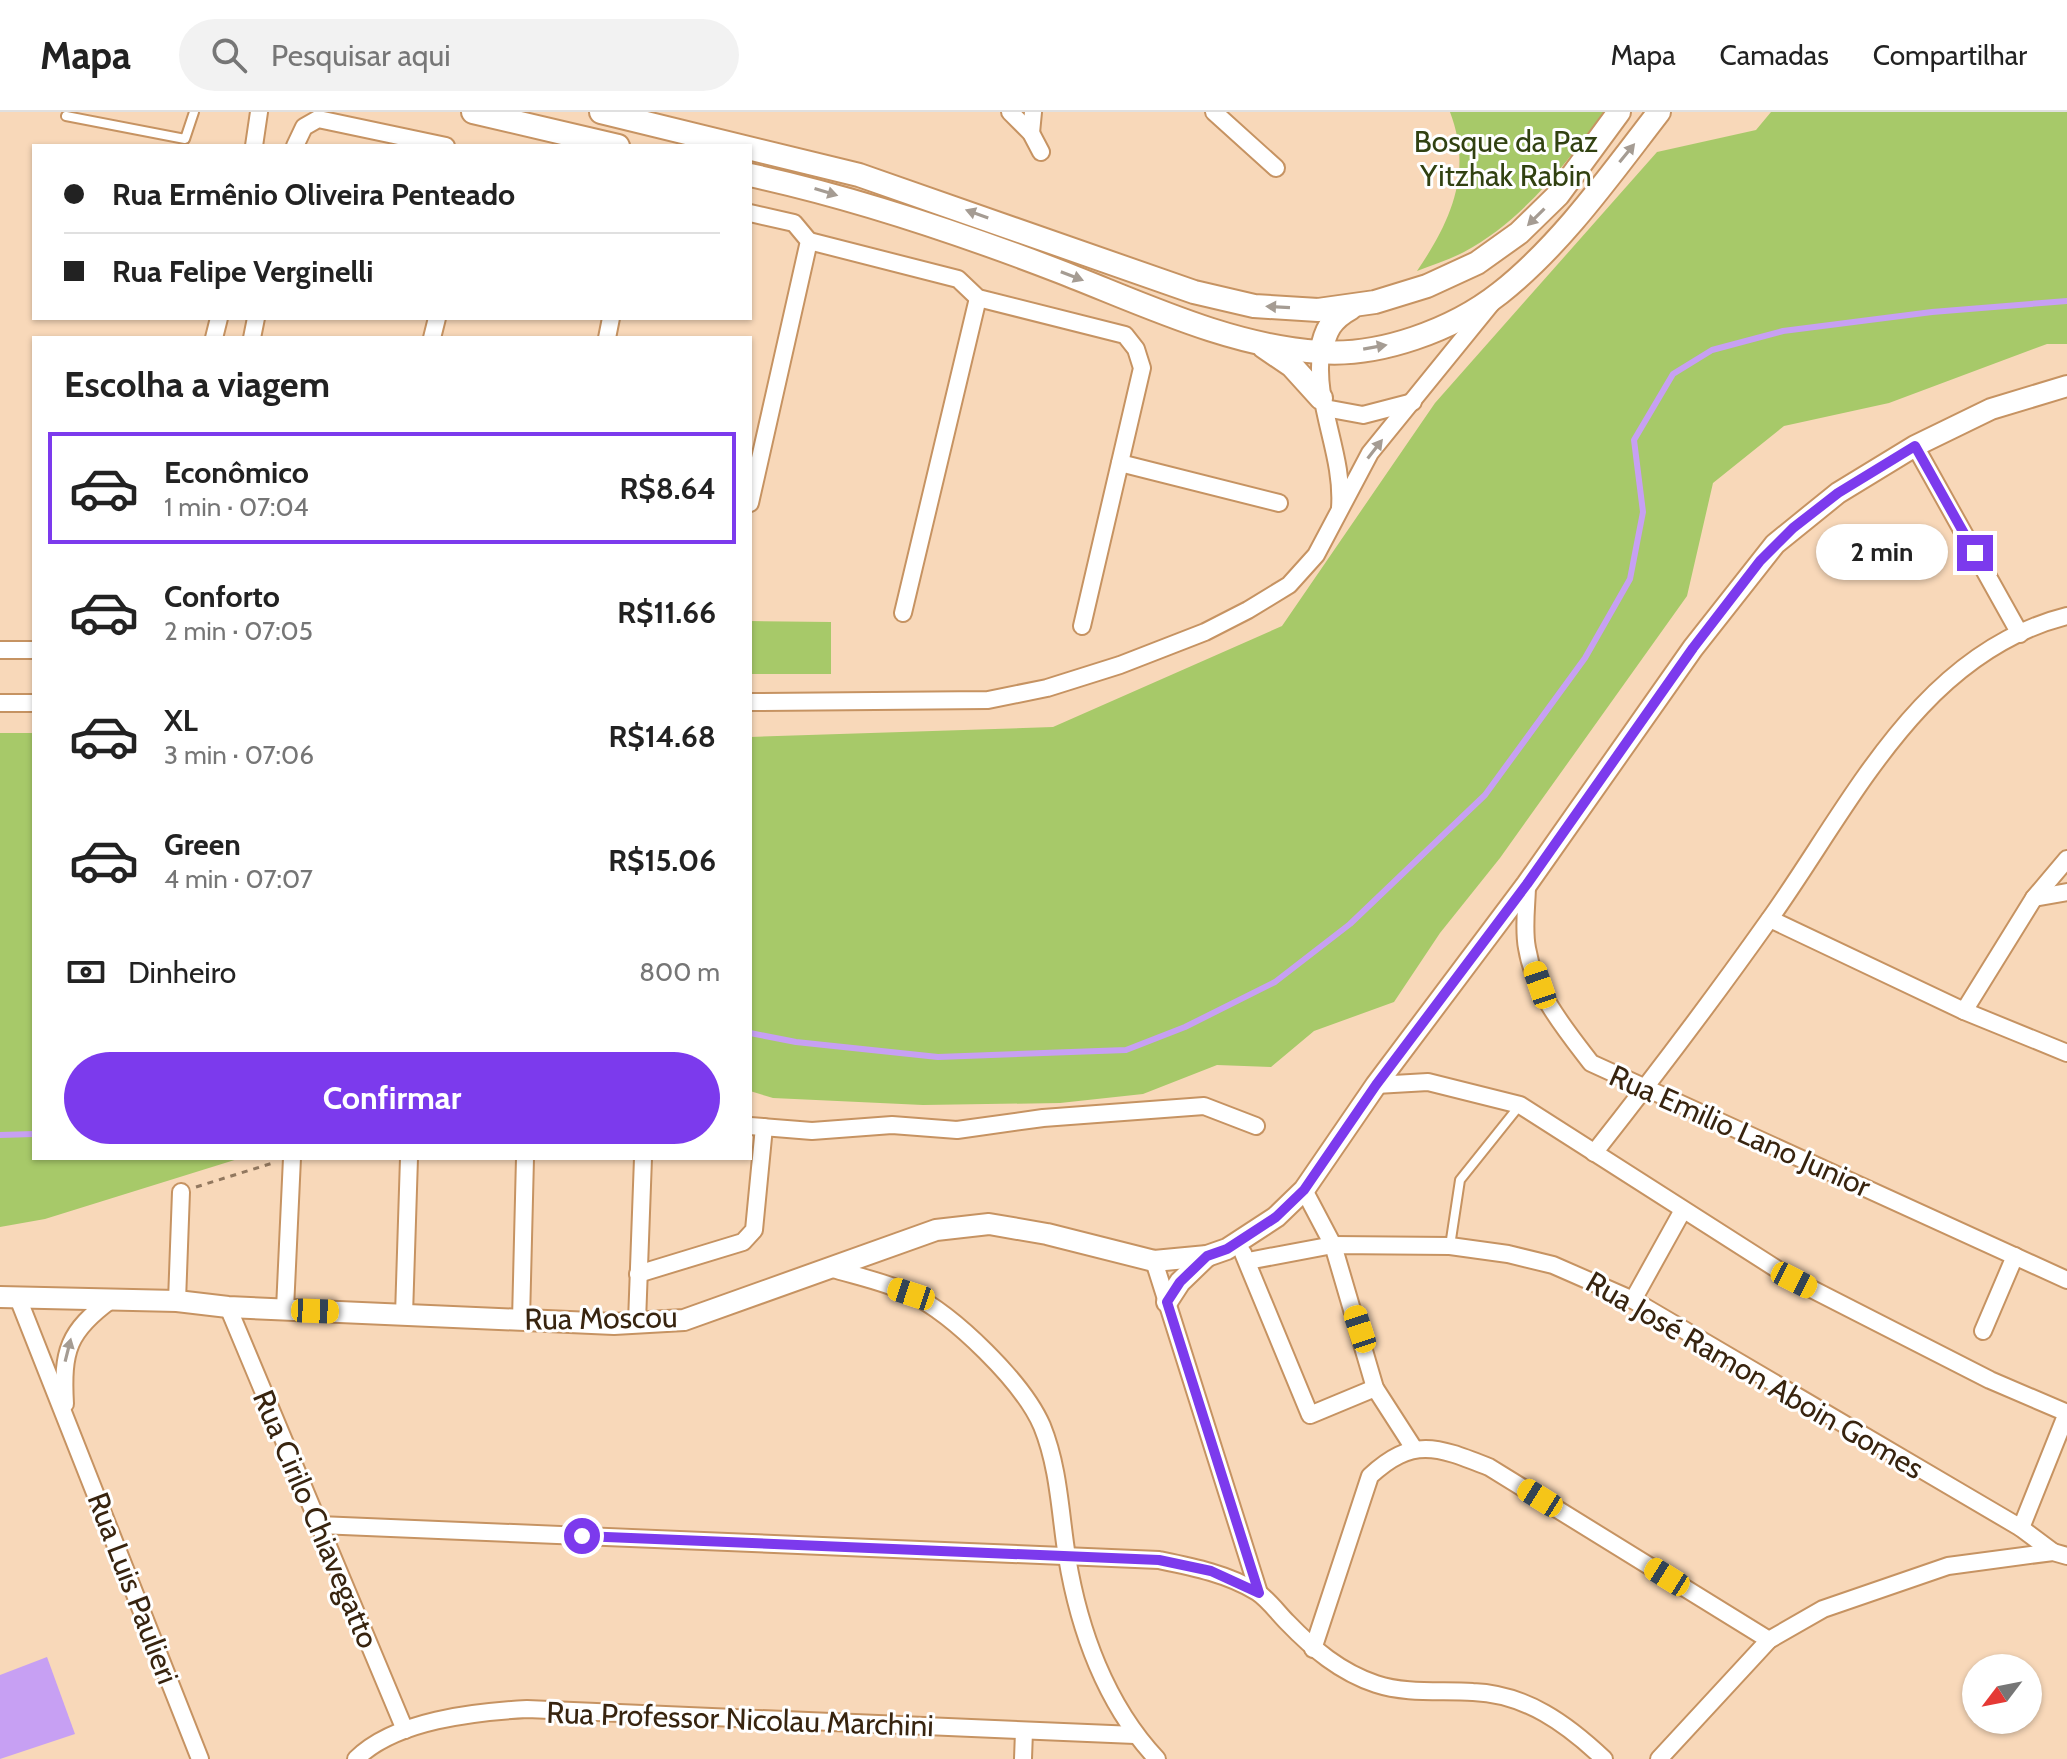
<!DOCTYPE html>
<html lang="pt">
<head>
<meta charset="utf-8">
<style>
	body { margin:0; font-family:Cabin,sans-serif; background:#f2f2f2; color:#222; height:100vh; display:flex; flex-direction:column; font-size:30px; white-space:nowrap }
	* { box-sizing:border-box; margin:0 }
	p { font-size:26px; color:#767676 }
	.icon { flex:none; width:44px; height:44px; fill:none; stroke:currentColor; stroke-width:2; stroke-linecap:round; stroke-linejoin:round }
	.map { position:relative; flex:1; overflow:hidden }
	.drawer { position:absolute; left:32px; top:224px; width:720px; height:824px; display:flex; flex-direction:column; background:#fff; border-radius:0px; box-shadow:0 2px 6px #0004 }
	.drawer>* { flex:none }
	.hud { position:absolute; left:32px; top:32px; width:720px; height:176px; border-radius:0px; box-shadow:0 2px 6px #0004; display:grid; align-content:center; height:176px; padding:0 32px; background:#fff }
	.needle { width:52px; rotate:238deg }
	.fabs { position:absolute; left:1962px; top:1542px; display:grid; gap:16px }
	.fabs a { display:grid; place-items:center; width:80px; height:80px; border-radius:50%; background:#fff; box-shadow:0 2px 6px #0004; font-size:40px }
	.end { position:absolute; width:36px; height:36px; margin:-18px; border:10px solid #7c3aed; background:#fff; box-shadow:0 0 0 4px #fff }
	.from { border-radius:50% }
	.bubble { position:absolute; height:56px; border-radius:28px; background:#fff; box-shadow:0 2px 6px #0004; font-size:26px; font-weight:700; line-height:56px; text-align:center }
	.car { position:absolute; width:24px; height:48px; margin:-24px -12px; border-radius:10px; box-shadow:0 0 6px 2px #0007; background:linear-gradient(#f5c518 24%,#345 0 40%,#f5c518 0 76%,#345 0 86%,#f5c518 0) }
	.hud b { display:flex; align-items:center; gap:28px; height:76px; font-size:30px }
	.hud b+b { border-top:2px solid #e0e0e0 }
	.hud i { width:20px; height:20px; background:#222 }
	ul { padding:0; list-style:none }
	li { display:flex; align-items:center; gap:24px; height:112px; margin:0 16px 12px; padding:0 16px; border:4px solid transparent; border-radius:0px }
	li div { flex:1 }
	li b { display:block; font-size:30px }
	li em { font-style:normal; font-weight:700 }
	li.active { border-color:#7c3aed }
	li>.icon { width:72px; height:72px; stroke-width:1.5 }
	h2 { padding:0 32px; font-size:36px; line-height:96px }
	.pay { display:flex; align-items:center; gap:20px; height:88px; padding:0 32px; font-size:30px }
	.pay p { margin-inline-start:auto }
	.primary-button { display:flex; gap:16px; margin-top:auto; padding:16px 32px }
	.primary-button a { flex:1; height:92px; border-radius:48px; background:#7c3aed; color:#fff; font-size:32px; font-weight:700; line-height:92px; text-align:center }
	header { display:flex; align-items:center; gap:48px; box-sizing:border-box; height:112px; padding:0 40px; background:#fff; border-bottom:2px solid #e0e0e0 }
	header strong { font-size:38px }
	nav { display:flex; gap:44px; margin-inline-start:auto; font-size:28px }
	.search { width:560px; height:72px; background:#f2f2f2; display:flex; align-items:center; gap:20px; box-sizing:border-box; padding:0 28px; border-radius:44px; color:#767676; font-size:30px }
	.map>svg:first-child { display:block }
	.green { fill:#a7c969 }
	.water { fill:#c7a0f3 }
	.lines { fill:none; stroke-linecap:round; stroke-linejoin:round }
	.stream { stroke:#c7a0f3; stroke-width:6 }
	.service-casing { stroke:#c69362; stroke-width:12 }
	.minor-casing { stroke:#c69362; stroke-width:20 }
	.tertiary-casing { stroke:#c69362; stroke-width:24 }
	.secondary-casing { stroke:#c69362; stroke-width:26 }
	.path { stroke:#92785f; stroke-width:3; stroke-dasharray:6 6; stroke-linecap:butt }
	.service { stroke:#fff; stroke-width:8 }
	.minor { stroke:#fff; stroke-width:16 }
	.tertiary { stroke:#fff; stroke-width:20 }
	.secondary { stroke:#fff; stroke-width:22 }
	.oneway { fill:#a59c93 }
	.route { stroke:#7c3aed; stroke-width:10 }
	.labels { text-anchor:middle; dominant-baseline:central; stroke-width:6; stroke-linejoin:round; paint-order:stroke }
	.park-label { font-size:30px; fill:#314111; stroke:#fff }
	.street-label { font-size:30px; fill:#38240f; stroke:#fff }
</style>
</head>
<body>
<header>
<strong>Mapa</strong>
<div class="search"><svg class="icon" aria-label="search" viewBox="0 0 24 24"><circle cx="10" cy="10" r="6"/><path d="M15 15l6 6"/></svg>Pesquisar aqui</div>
<nav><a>Mapa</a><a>Camadas</a><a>Compartilhar</a></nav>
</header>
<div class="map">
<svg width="2067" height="1647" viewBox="0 0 2067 1647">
	<rect width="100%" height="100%" fill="#f8d8b9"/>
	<g class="green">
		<path d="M 1450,0 L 1604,0 C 1565,53 1522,109 1464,140 C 1449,148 1432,153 1417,159 C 1451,109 1473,60 1450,0 Z"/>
		<path d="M 1771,0 L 2067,0 L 2067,232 L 2047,232 L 1889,291 L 1784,314 L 1713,371 L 1687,484 L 1500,746 L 1440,821 L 1394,890 L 1314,919 L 1271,955 L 1217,953 L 1143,982 L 1060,991 L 923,993 L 773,986 L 750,979 L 750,625 L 1053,615 L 1282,514 L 1435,291 L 1657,40 L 1756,18 Z"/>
		<path d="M 750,509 L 831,510 L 831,562 L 750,562 Z"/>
		<path d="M 0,621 L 34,621 L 34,1046 L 241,1046 L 45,1107 L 0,1115 Z"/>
	</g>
	<path class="water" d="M 47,1545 L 75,1622 L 0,1647 L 0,1563 Z"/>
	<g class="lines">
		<g class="stream">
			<path d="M 750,921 L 796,930 L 938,945 L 1126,938 L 1185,915 L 1275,870 L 1350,812 L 1485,683 L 1585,546 L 1630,467 L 1643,400 L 1634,328 L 1673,262 L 1712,238 L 1783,219 L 1932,200 L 2067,189"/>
			<path d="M 0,1023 L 34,1022"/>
		</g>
		<g class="service-casing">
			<g id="service">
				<path d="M 66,4 L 185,27 L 194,0"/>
				<path d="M 1450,1134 L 1460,1068 L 1520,993"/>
			</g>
		</g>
		<g class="minor-casing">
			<g id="minor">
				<path d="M 1010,0 L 1031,21 L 1041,40"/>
				<path d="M 1214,0 L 1276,56"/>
				<path d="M 1031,21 L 1033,0"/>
				<path d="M 254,34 L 259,0"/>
				<path d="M 295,34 L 304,15 L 318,7 L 446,34"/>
				<path d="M 750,101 L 794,111 L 809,129 L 750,391"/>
				<path d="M 809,129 L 958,167 L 978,186 L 1125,223 L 1136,237 L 1142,256 L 1082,514"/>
				<path d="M 214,226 L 219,206"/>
				<path d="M 252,226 L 256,206"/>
				<path d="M 432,226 L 437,206"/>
				<path d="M 607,226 L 611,206"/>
				<path d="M 1321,241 C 1314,293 1344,342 1340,396"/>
				<path d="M 1325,296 L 1363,303 L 1413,290"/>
				<path d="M 1915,334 L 2020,522"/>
				<path d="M 1120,351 L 1279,391"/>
				<path d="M 903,501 L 978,186"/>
				<path d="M 0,538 L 34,538"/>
				<path d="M 750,590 L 988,588 L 1047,576 L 1120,553 L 1205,520 L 1248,498 L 1289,473 L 1316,443 L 1370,341 L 1491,192"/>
				<path d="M 0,591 L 34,591"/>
				<path d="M 1527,772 C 1527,792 1523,816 1527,836 C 1534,880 1565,917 1591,951 L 2067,1168"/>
				<path d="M 2034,786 L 2067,780"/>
				<path d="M 1770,807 L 1964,899 L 2067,941"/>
				<path d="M 1964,899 L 2034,786 L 2067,747"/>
				<path d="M 1376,973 L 1428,970 L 1520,993 L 1794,1168 L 1990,1268 L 2067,1301 L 2021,1416"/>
				<path d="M 750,1014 L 812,1019 L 892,1013 L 957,1018 L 1043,1006 L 1204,994 L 1256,1014"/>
				<path d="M 1594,1041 C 1654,965 1713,887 1769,808 C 1850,695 1919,541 2067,504"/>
				<path d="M 1304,1078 L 1333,1133 L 1375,1276 L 1413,1335"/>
				<path d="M 1243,1141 L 1310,1303 L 1375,1276"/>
				<path d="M 1154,1149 L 1259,1481"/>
				<path d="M 1248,1149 L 1333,1133 L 1450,1134 L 1508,1142 L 1553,1153 L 1633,1188 L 2021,1416 L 2053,1440"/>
				<path d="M 830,1156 C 856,1164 886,1170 911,1182 C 954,1203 1023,1270 1042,1314 C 1059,1356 1060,1401 1067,1445 C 1079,1518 1106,1593 1157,1647"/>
				<path d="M 638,1162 L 743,1130 L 754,1118 L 764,1015"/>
				<path d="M 18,1186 L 200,1647"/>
				<path d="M 1633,1188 L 1683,1098"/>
				<path d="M 177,1189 L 181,1080"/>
				<path d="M 228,1195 L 405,1618"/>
				<path d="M 285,1197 L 292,1046"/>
				<path d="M 404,1203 L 409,1046"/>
				<path d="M 521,1208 L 525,1046"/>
				<path d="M 637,1210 L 643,1046"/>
				<path d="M 1983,1219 L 2015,1144"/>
				<path d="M 65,1292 C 62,1239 68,1219 111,1188"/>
				<path d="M 319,1413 L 1159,1448 C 1193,1455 1228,1462 1257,1480 C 1268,1487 1278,1501 1287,1510 C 1313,1537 1340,1560 1376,1572 C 1406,1582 1441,1578 1473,1580 C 1526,1582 1567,1612 1604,1647"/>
				<path d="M 1313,1537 L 1370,1364 C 1413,1324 1438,1335 1489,1355 L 1769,1528"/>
				<path d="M 356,1647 C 395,1608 475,1600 527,1597 L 1135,1623"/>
				<path d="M 1023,1647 L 1024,1619"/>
				<path d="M 1659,1647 L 1769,1528 L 1823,1497 L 1948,1454 L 2053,1440 L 2067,1444"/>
			</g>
		</g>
		<g class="tertiary-casing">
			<g id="tertiary">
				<path d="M 0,1185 L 177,1189 L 228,1195 L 614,1212 L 684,1208 L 936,1118 L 989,1112 L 1047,1122 L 1154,1149 L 1207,1144 L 1227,1137 L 1276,1105 L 1304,1078 L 1376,973 L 1527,772 L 1693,536 L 1775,432 L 1838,381 L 1915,334 L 1991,297 L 2067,274"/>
				<path d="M 1167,1190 L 1180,1170 L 1207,1144"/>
			</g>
		</g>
		<g class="secondary-casing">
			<g id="secondary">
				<path d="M 473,0 L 618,34"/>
				<path d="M 601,0 L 859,63 L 1194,180 L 1254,194 L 1318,198 L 1375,190 L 1427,174 L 1477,151 L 1519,121 L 1558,83 L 1619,0"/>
				<path d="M 750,63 C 856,86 960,121 1061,160 C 1143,192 1230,234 1319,240 C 1379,245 1453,218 1500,181 C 1562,132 1611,62 1659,0"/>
				<path d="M 1264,235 L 1292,254 L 1321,286"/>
				<path d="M 1321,241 C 1325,218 1331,207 1351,196"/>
			</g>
		</g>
		<path class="path" d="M 196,1075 L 276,1050"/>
		<use href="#service" class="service"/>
		<use href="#minor" class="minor"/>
		<use href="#tertiary" class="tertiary"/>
		<use href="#secondary" class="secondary"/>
	</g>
	<defs><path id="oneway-solid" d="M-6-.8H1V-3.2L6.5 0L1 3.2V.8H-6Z" transform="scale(2)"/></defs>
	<g class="oneway">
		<use href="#oneway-solid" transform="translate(1627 41) rotate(-51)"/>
		<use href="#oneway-solid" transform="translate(826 80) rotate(17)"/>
		<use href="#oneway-solid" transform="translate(977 102) rotate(-160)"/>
		<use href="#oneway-solid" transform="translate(1536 105) rotate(135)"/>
		<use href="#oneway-solid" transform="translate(1072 164) rotate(21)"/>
		<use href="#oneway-solid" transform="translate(1278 195) rotate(-177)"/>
		<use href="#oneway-solid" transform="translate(1375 235) rotate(-10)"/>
		<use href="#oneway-solid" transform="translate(1375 337) rotate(-52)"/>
		<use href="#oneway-solid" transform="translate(68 1238) rotate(-76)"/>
	</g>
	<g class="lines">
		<path class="route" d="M 582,1424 L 1159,1448 L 1211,1459 L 1259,1481 L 1167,1190 L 1180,1170 L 1207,1144 L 1227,1137 L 1276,1105 L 1304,1078 L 1376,973 L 1527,772 L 1693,536 L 1760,449 L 1793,416 L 1838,381 L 1915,334 L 1975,441"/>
	</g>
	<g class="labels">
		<g class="park-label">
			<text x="1506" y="29">Bosque da Paz<tspan x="1506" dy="34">Yitzhak Rabin</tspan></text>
		</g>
		<g class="street-label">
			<text transform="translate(1740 1019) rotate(24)">Rua Emilio Lano Junior</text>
			<text transform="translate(601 1206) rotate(-1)">Rua Moscou</text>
			<text transform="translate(1755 1263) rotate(30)">Rua José Ramon Aboin Gomes</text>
			<text transform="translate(316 1407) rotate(67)">Rua Cirilo Chiavegatto</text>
			<text transform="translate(133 1476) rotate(69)">Rua Luis Paulieri</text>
			<text transform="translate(740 1607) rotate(2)">Rua Professor Nicolau Marchini</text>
		</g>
	</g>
</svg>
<div class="fabs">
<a><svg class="needle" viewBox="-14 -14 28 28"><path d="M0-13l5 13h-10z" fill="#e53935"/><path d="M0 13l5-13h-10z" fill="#767676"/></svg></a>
</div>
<i class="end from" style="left:582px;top:1424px"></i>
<i class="end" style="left:1975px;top:441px"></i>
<div class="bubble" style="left:1816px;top:412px;width:132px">2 min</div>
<i class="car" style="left:1540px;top:873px;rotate:341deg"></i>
<i class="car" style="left:1794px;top:1168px;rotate:117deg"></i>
<i class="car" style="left:911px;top:1182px;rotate:288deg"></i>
<i class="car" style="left:315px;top:1199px;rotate:92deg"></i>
<i class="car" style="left:1360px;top:1217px;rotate:342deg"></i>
<i class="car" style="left:1540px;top:1386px;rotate:302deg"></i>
<i class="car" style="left:1667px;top:1465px;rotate:302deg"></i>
<div class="hud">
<b><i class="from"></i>Rua Ermênio Oliveira Penteado</b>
<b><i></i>Rua Felipe Verginelli</b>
</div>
<section class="drawer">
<h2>Escolha a viagem</h2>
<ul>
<li class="active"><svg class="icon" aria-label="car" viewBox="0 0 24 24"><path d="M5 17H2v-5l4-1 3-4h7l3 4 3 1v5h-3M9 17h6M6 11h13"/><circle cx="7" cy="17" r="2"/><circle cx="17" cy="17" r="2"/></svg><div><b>Econômico</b><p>1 min · 07:04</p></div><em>R$8.64</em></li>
<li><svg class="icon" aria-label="car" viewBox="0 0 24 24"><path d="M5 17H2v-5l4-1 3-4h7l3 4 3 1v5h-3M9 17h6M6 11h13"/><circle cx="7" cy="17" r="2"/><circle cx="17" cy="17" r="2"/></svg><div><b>Conforto</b><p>2 min · 07:05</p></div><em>R$11.66</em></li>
<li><svg class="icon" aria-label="car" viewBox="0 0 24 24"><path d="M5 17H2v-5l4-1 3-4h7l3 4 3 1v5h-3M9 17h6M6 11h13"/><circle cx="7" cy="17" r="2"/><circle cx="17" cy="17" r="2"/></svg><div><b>XL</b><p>3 min · 07:06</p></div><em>R$14.68</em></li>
<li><svg class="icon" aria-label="car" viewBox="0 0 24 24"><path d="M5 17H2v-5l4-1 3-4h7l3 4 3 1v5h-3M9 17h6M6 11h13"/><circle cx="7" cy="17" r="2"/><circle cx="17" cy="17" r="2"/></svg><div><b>Green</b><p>4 min · 07:07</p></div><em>R$15.06</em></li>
</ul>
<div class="pay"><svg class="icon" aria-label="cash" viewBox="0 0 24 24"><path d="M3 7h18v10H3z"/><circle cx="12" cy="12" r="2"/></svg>Dinheiro<p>800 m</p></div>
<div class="primary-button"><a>Confirmar</a></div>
</section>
</div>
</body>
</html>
